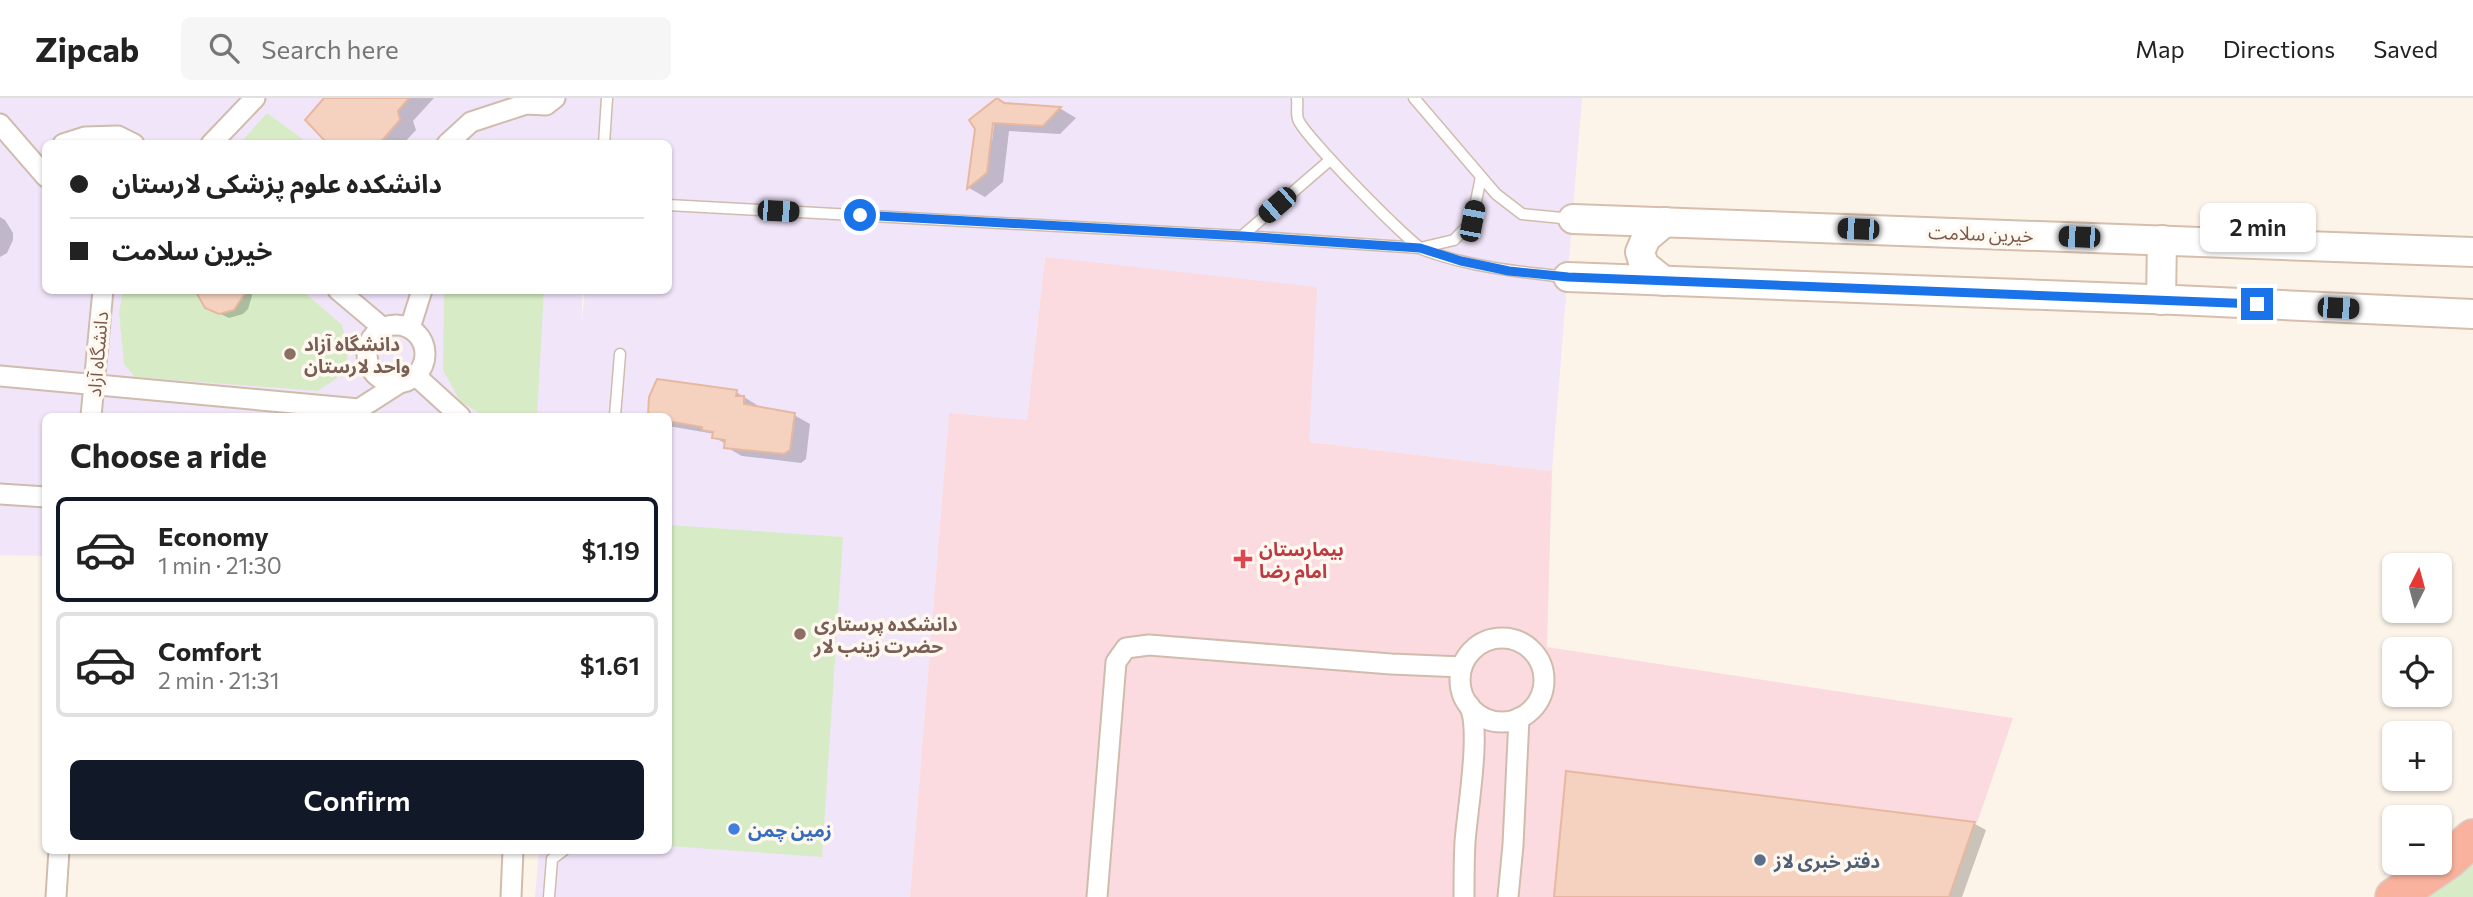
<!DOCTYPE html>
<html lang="en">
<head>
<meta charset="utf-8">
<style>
	body { margin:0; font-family:Commissioner,"Noto Sans Arabic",sans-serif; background:#f6f6f6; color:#222; height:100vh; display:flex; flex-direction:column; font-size:26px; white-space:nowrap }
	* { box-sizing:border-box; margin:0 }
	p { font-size:23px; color:#767676 }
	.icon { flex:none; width:38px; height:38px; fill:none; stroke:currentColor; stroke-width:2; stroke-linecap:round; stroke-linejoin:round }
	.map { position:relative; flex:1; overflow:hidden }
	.side { position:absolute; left:42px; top:315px; width:630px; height:441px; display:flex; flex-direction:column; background:#fff; border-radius:10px; box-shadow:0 2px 5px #0004 }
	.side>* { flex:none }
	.hud { position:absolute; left:42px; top:42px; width:630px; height:154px; border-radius:10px; box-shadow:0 2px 5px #0004; display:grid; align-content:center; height:154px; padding:0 28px; background:#fff }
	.needle { width:46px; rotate:6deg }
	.tools { position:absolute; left:2382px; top:455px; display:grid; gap:14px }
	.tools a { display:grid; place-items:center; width:70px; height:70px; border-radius:10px; background:#fff; box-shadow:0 2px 5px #0004; font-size:35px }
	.end { position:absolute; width:32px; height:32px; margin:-16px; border:9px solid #1a73e8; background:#fff; box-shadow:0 0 0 4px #fff }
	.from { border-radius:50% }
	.bubble { position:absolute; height:49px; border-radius:10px; background:#fff; box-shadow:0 2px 5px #0004; font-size:23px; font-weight:600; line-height:49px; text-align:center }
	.car { position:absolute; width:21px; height:42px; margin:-21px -10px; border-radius:9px; box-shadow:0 0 5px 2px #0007; background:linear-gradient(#222 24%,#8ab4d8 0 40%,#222 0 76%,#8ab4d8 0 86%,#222 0) }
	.hud b { display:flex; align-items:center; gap:24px; height:66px; font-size:26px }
	.hud b+b { border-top:2px solid #e0e0e0 }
	.hud i { width:18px; height:18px; background:#222 }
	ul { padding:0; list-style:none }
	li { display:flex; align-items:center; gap:21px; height:105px; margin:0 14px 10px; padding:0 14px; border:4px solid #e0e0e0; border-radius:10px }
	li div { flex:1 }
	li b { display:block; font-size:26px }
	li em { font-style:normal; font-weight:600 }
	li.on { border-color:#111827 }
	li>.icon { width:63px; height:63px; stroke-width:1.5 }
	h2 { padding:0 28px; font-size:32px; line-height:84px }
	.action { display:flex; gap:14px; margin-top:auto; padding:14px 28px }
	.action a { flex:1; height:80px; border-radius:10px; background:#111827; color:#fff; font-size:28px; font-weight:600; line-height:80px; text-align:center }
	header { display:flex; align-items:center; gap:42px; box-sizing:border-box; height:98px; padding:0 35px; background:#fff; border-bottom:2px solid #e0e0e0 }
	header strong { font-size:33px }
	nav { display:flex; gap:38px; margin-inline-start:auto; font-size:24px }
	.search { width:490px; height:63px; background:#f6f6f6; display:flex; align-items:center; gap:18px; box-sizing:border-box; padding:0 24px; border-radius:10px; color:#767676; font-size:26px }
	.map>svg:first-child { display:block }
	.education { fill:#f1e5fa; fill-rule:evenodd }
	.medical { fill:#fbdbe0 }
	.green { fill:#d7ecc6 }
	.shadow { fill:#0003; fill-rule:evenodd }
	.building { fill:#f4d2bf; stroke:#e7b89f; stroke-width:2 }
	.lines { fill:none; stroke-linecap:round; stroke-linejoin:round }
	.lane-casing { stroke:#d0bcad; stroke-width:13 }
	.street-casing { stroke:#d0bcad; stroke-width:23 }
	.secondary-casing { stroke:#d6bead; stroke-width:32 }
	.highway-casing { stroke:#d9d1cd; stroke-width:40 }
	.lane { stroke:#fff; stroke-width:10 }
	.street { stroke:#fff; stroke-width:19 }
	.secondary { stroke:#fff; stroke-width:28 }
	.highway { stroke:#f9b29e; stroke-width:37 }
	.route { stroke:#1a73e8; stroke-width:9 }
	.education-dot { fill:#8d6e63; stroke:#fff8f0; stroke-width:2.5 }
	.health-dot { fill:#e0444e; stroke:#fff8f0; stroke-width:2.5 }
	.shop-dot { fill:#3f7fe0; stroke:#fff8f0; stroke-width:2.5 }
	.service-dot { fill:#5c6f8a; stroke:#fff8f0; stroke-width:2.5 }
	.labels { text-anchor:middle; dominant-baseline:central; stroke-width:7; stroke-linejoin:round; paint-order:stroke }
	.street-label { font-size:19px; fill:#795a4b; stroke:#fff8f0 }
	.education-label { font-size:19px; font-weight:bold; fill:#785e54; stroke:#fff8f0; text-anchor:start }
	.health-label { font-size:19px; font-weight:bold; fill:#be3a42; stroke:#fff8f0; text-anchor:start }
	.shop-label { font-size:19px; font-weight:bold; fill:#366cbe; stroke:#fff8f0; text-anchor:start }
	.service-label { font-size:19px; font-weight:bold; fill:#4e5e75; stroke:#fff8f0; text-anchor:start }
</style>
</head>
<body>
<header>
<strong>Zipcab</strong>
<div class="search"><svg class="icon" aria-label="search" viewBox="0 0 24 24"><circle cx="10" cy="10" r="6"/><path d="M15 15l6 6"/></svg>Search here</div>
<nav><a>Map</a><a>Directions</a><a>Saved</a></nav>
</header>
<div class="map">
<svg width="2473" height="799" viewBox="0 0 2473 799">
	<rect width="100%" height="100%" fill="#fdf4e9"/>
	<path class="education" d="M 0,0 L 1582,0 L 1552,373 L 1309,344 L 1045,159 L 1027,323 L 949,316 L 910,799 L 535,799 L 539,753 L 668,752 L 668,318 L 46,318 L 45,458 L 0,457 ZM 46,46 L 668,46 L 668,192 L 585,193 L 581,229 L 583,192 L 46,192 Z"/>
	<path class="medical" d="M 1045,159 L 1317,189 L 1309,344 L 1552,373 L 1547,549 L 2013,620 L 1977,725 L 1566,673 L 1554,799 L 910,799 L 949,315 L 1027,322 Z"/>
	<g class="green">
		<path d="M 267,15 L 308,45 L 240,45 Z"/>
		<path d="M 123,193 L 303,193 L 342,227 L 349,253 L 343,276 L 318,293 L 135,279 L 124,266 L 119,215 Z"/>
		<path d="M 444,193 L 544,193 L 537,318 L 484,318 L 460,303 L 443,272 Z"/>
		<path d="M 669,427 L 843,439 L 822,759 L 669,748 Z"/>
		<path d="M 2473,763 L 2473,799 L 2428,799 Z"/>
	</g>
	<g class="shadow">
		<path d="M 326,0 L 434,0 L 413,23 L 416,32 L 403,46 L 330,46 Z"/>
		<path d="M 999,1 L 1010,7 L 1061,11 L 1076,20 L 1060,36 L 1009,33 L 1003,84 L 985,99 L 969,90 L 976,30 L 972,22 ZM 992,19 L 995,19 L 992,43 L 989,40 Z"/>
		<path d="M 0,119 L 5,122 L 13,135 L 13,142 L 7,155 L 0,159 Z"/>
		<path d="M 199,192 L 251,192 L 252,198 L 248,211 L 243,216 L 229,220 L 206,209 Z"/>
		<path d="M 736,294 L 760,309 L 794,317 L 810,326 L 806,361 L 801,365 L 742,358 L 726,349 L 726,346 L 714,339 L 715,336 L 668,328 L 668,318 L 650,318 Z"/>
		<path d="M 1567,675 L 1975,726 L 1986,732 L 1962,799 L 1556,799 Z"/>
	</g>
	<g class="building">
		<path d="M 324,0 L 409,0 L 398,13 L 400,22 L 379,46 L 328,46 L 305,22 Z"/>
		<path d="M 997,0 L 1004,5 L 1061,9 L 1043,28 L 993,25 L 987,75 L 967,91 L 975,31 L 969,22 Z"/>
		<path d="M 195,192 L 247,192 L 234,212 L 219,216 L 205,210 Z"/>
		<path d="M 657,281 L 737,292 L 736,298 L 744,298 L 744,306 L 795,315 L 790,352 L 784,356 L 724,350 L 725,342 L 712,340 L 713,334 L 702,332 L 702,329 L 668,323 L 668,318 L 648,318 L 649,299 Z"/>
		<path d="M 1566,673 L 1975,724 L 1949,799 L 1554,799 Z"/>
	</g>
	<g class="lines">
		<g class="lane-casing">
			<g id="lane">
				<path d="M 1297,0 C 1298,7 1296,15 1298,21 C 1302,36 1411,147 1424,152 C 1470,169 1519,174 1567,179"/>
				<path d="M 1414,0 L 1496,96 L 1522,116 L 1572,121"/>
				<path d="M 604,46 L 607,0"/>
				<path d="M 1330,62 L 1242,138 L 1420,150 L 1454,142 L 1472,123 L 1481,79"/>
				<path d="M 668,107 L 1242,138"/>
				<path d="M 615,318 L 620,256"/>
				<path d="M 549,799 L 552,761 L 564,752"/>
			</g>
		</g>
		<g class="street-casing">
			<g id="street">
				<path d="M 0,26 L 46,79"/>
				<path d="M 63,46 L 85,39 L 118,38 L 134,46"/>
				<path d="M 211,46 L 255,0"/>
				<path d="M 447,46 L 471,24 L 526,6 L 546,7 L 555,0"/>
				<path d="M 338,192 L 383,230"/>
				<circle cx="396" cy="256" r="29"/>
				<path d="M 410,230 L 422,192"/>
				<path d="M 0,278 L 359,311 L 398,286"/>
				<path d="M 416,278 L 460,318"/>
				<path d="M 91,318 L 103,192"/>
				<path d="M 0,396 L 46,399"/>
				<circle cx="1502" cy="582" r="42"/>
				<path d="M 56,799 L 59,752"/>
				<path d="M 511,799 L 513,752"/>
				<path d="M 1097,799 L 1116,564 L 1126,550 L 1149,547 L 1391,566 L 1462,569"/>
				<path d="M 1464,799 C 1464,781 1464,762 1465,744 C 1467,714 1482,630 1469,607"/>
				<path d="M 1508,799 L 1513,747 L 1519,620"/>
			</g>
		</g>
		<g class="secondary-casing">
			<g id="secondary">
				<path d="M 1573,121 L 2473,154"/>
				<path d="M 1568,179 L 2176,202 L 2473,216"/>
				<path d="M 1664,183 L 1644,167 L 1640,154 L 1646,140 L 1665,124"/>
				<path d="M 2161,202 L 2162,142"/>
			</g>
		</g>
		<g class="highway-casing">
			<path id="highway" d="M 2394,799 L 2447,763 L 2473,740"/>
		</g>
		<use href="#lane" class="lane"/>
		<use href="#street" class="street"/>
		<use href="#secondary" class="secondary"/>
		<use href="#highway" class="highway"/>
	</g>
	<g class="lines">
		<path class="route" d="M 860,117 L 1242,138 L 1420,150 L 1461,163 L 1509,173 L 1568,179 L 2257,206"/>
	</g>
	<g class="education-dot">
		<circle cx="290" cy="256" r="7"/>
		<circle cx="800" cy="536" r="7"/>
	</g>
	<path class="health-dot" d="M1239.5 450.5h7v7h7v7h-7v7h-7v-7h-7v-7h7z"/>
	<circle class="shop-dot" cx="734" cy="731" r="7"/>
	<circle class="service-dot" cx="1760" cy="762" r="7"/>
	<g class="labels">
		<g class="street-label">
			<text transform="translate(1981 135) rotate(2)">خیرین سلامت</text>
			<text transform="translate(97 256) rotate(-85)">دانشگاه آزاد</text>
		</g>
		<g class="education-label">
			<text x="304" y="245">دانشگاه آزاد<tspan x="304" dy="22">واحد لارستان</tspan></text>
			<text x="814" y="525">دانشکده پرستاری<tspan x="814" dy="22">حضرت زینب لار</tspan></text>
		</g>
		<g class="health-label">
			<text x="1259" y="450">بیمارستان<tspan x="1259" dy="22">امام رضا</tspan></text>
		</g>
		<g class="shop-label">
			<text x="748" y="731">زمین چمن</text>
		</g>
		<g class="service-label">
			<text x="1774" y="762">دفتر خبری لاز</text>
		</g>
	</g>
</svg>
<div class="tools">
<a><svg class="needle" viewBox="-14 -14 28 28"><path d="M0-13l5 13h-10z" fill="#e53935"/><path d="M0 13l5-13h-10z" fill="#767676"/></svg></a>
<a><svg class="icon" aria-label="locate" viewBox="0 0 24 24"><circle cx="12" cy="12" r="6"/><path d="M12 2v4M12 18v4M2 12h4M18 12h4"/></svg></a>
<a>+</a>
<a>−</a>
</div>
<i class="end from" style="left:860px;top:117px"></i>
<i class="end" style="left:2257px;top:206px"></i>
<div class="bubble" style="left:2200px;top:105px;width:116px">2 min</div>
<i class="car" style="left:1277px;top:107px;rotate:229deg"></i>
<i class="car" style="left:778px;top:113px;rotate:93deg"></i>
<i class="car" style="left:1472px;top:123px;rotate:11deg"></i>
<i class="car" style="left:1858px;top:131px;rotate:272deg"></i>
<i class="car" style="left:2079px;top:139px;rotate:272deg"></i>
<i class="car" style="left:2338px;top:210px;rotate:93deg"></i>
<div class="hud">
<b><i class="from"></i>دانشکده علوم پزشکی لارستان</b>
<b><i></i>خیرین سلامت</b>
</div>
<section class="side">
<h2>Choose a ride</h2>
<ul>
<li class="on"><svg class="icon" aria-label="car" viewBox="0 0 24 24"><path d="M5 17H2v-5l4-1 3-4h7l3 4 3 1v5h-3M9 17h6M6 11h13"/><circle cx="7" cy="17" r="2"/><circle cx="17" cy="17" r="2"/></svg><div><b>Economy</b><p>1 min · 21:30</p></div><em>$1.19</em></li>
<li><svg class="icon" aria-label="car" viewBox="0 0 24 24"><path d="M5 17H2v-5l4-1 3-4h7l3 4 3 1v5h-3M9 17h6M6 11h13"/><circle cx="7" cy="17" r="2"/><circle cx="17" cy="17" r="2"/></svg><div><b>Comfort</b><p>2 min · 21:31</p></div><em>$1.61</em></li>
</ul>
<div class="action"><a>Confirm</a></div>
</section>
</div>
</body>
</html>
